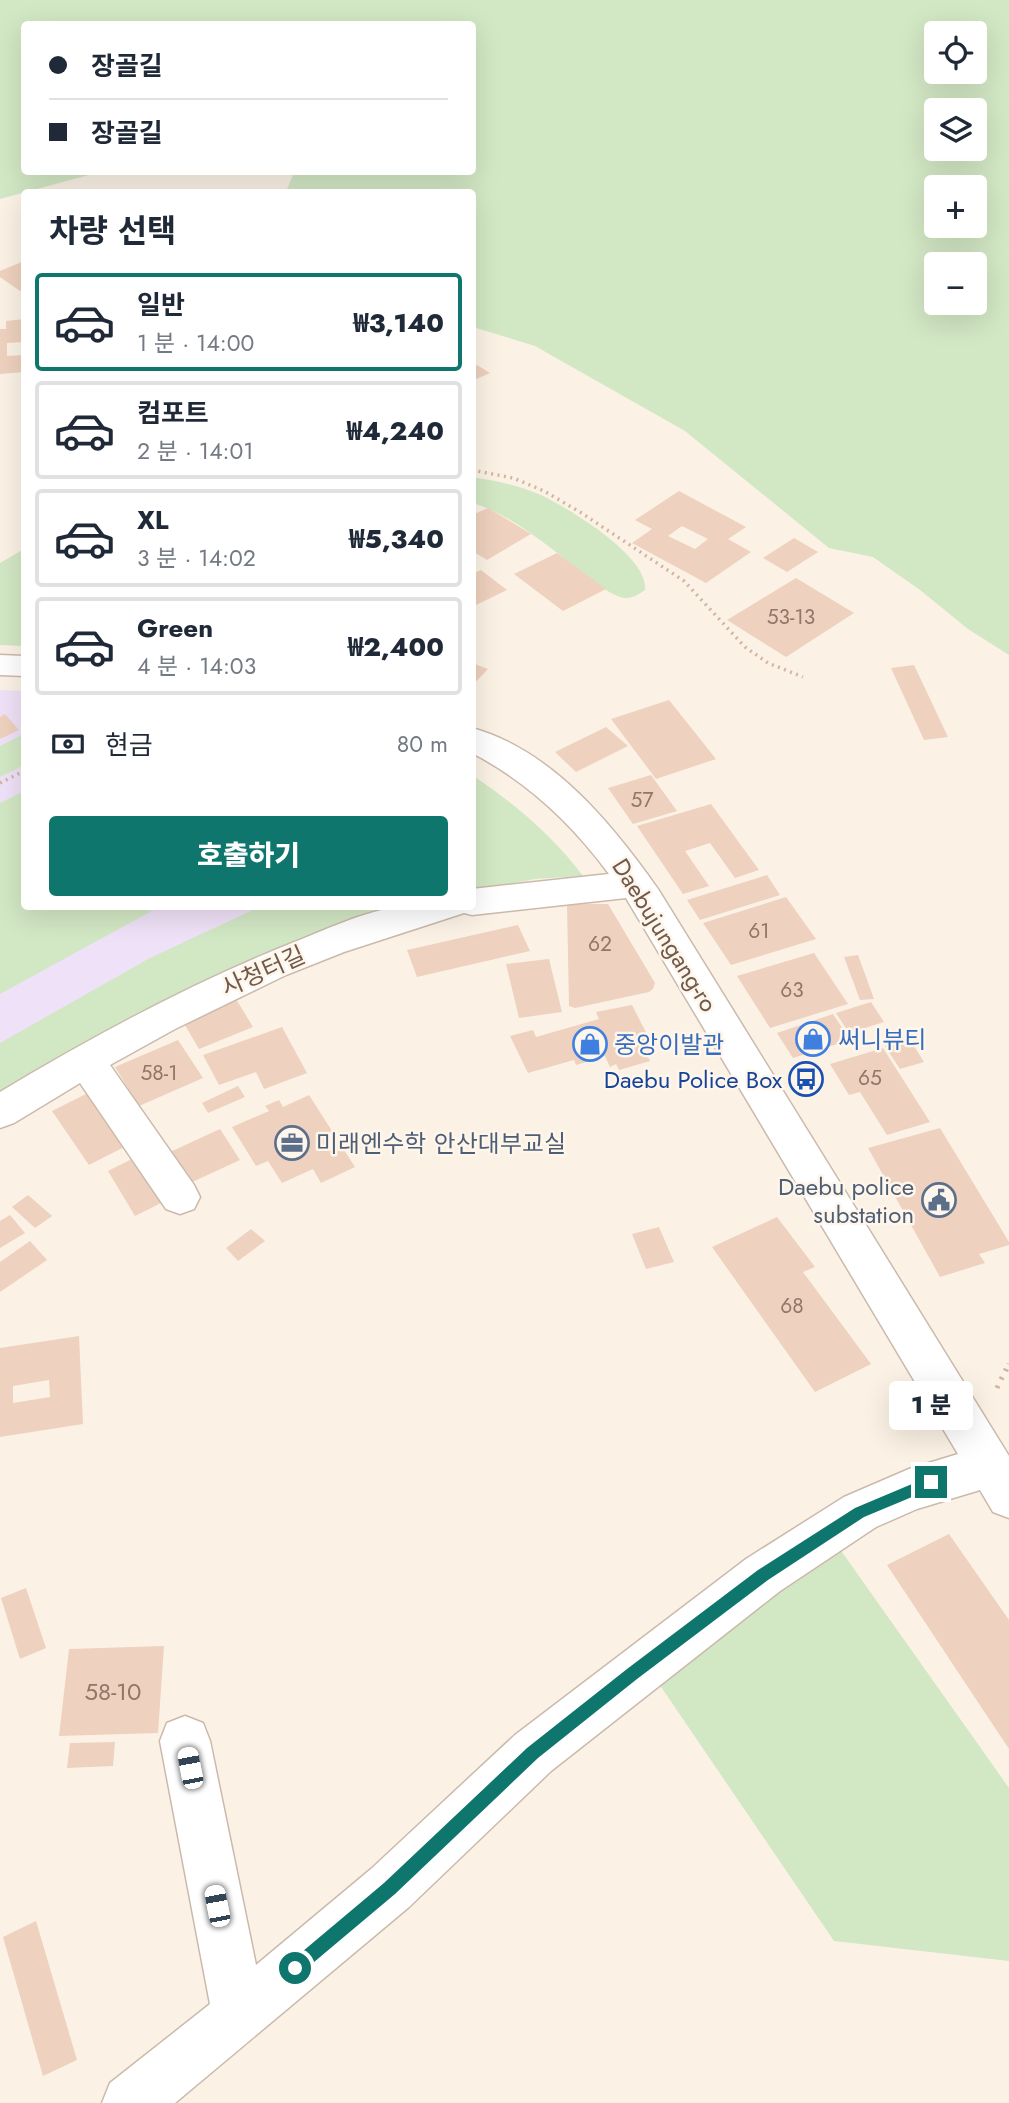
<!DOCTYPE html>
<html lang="ko">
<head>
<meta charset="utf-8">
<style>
	body { margin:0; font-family:Jost,"Noto Sans KR",sans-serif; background:#f2f2f3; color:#1f2937; height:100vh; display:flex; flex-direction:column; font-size:26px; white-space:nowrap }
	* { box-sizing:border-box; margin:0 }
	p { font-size:23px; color:#747a83 }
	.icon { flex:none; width:38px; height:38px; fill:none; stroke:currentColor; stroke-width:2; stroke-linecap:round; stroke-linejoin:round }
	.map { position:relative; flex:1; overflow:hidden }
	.details { position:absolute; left:21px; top:189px; width:455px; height:721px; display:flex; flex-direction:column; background:#fff; border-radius:7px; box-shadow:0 7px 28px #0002 }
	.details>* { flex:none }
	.guide { position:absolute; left:21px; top:21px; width:455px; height:154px; border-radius:7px; box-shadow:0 7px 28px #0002; display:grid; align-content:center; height:154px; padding:0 28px; background:#fff }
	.fabs { position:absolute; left:924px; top:21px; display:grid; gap:14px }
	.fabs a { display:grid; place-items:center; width:63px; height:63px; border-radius:7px; background:#fff; box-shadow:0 7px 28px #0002; font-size:35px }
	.end { position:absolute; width:32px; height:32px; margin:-16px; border:9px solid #0f766e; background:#fff; box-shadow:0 0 0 4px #fff }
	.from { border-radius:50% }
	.bubble { position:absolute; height:49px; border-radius:7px; background:#fff; box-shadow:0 7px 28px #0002; font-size:23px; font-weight:800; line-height:49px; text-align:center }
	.car { position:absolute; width:21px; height:42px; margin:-21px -10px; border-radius:9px; box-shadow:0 0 5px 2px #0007; background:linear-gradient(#fff 24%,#345 0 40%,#fff 0 76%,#345 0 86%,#fff 0) }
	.guide b { display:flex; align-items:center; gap:24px; height:66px; font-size:26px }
	.guide b+b { border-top:2px solid #e0e1e3 }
	.guide i { width:18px; height:18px; background:#1f2937 }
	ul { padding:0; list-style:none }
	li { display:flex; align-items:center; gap:21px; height:98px; margin:0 14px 10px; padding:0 14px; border:4px solid #e0e1e3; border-radius:7px }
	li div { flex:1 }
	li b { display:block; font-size:26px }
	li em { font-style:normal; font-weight:800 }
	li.on { border-color:#0f766e }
	li>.icon { width:63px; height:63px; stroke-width:1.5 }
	h2 { padding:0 28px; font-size:32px; line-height:84px }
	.pay { display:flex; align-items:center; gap:18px; height:77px; padding:0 28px; font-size:26px }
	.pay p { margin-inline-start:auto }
	.action { display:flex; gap:14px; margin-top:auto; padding:14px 28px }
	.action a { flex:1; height:80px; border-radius:7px; background:#0f766e; color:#fff; font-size:28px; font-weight:800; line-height:80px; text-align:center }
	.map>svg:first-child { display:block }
	.education { fill:#efe1f7 }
	.green { fill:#d2e7c4; fill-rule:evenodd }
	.building { fill:#eed1be; fill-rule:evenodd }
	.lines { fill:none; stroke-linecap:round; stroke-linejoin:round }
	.minor-casing { stroke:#cbbaac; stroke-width:3 }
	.path-far2 { stroke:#d3b4a2; stroke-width:3.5; stroke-dasharray:2 4.5; stroke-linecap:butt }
	.path-far1 { stroke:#d3b4a2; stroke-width:4.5; stroke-dasharray:2 5; stroke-linecap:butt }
	.path { stroke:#d3b4a2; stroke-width:5; stroke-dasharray:2.5 7; stroke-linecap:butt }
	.minor { fill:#fff; fill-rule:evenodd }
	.route { fill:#0f766e }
	.labels { text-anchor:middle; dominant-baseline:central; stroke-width:5; stroke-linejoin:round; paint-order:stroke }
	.number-label { font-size:21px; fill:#907768 }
	.street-label { font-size:24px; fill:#71594c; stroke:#fef6eb }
	.shop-label { font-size:24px; fill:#366cbe; stroke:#fef6eb; text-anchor:start }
	.transit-label { font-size:24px; fill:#164399; stroke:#fef6eb; text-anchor:end }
	.service-label { font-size:24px; fill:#4e5e75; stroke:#fef6eb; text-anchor:start }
	.near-number-label { font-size:24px; fill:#907768 }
</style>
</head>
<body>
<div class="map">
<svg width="1009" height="2103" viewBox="0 0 1009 2103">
	<rect width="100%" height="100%" fill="#fbf2e5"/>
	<path class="education" d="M 0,690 L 24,691 L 24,906 L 407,907 L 0,1096 Z"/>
	<g class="green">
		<path d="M 0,0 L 1009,0 L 1009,655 L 968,629 L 920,590 L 873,557 L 829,548 L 685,431 L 535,346 L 473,327 L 472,192 L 286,192 L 294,172 L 472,172 L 472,24 L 24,24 L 24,172 L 100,172 L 0,199 ZM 975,33 L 975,72 L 936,72 L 936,33 ZM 975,110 L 975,149 L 936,149 L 936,110 ZM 975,187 L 975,226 L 936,226 L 936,187 ZM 975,264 L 975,303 L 936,303 L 936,264 Z"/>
		<path d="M 472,477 C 496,481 519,485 541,495 C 568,508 649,556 645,590 C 639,594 634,598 626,598 C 611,597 595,581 584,573 C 549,548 514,516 473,503 Z"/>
		<path d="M 24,549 L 24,646 L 0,645 L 0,563 Z"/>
		<path d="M 24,734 L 24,765 L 0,777 L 0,746 Z"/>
		<path d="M 472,775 C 515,804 552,835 583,876 L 535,879 L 473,891 Z"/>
		<path d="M 24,791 L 24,906 L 159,907 L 0,994 L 0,803 Z"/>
		<path d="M 259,907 L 407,907 L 0,1096 L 0,1043 L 150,958 Z"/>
		<path d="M 837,1545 L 1009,1788 L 1009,1961 L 834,1941 L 655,1678 Z"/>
	</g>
	<g class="building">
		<path d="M 24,261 L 24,289 L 20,291 L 0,277 L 0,271 Z"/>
		<path d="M 24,319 L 24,342 L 7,343 L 7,356 L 24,355 L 24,372 L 0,374 L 0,329 L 6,329 L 6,321 Z"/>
		<path d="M 472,362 L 490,373 L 472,381 Z"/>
		<path d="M 679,491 L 746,527 L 728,539 L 751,552 L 706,583 L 632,543 L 652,529 L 635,520 ZM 682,526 L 708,539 L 695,549 L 668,536 Z"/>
		<path d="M 488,508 L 531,534 L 487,560 L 472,551 L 472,515 Z"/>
		<path d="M 794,538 L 818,552 L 787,572 L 763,558 Z"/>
		<path d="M 557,553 L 606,589 L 563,611 L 514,574 Z"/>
		<path d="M 481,570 L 507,590 L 472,607 L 472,574 Z"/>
		<path d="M 796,578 L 854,613 L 786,657 L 727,620 Z"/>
		<path d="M 472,663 L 488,669 L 472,686 Z"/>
		<path d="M 914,665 L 948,737 L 924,740 L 891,668 Z"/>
		<path d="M 669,700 L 716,759 L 656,779 L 611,719 Z"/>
		<path d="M 5,714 L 19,730 L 0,739 L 0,717 Z"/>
		<path d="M 606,727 L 628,746 L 576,772 L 555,752 Z"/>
		<path d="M 651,775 L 677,811 L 633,824 L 608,788 Z"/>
		<path d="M 711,804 L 759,870 L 735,878 L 710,843 L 685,851 L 709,886 L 683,894 L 637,826 Z"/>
		<path d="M 767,875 L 780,895 L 700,920 L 687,900 Z"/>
		<path d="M 786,897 L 816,939 L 731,965 L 703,923 Z"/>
		<path d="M 567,904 L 608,904 L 655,983 L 653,989 L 649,992 L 575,1008 L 569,1006 Z"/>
		<path d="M 518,925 L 530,951 L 417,977 L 407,950 Z"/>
		<path d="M 814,953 L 848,1004 L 770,1028 L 737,976 Z"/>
		<path d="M 858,955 L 874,999 L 860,1000 L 844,957 Z"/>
		<path d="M 549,959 L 562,1012 L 519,1018 L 506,964 Z"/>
		<path d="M 236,999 L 253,1027 L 199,1049 L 182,1020 Z"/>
		<path d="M 871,1002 L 884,1022 L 849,1033 L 836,1013 Z"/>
		<path d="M 632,1005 L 652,1044 L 643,1047 L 650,1061 L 619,1070 L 616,1064 L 610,1067 L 605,1056 L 576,1065 L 574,1060 L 528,1073 L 510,1036 L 533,1030 L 536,1037 L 599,1019 L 596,1012 Z"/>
		<path d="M 833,1014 L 850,1040 L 793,1058 L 777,1033 Z"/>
		<path d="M 282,1027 L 307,1073 L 264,1089 L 256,1072 L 219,1085 L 203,1055 Z"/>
		<path d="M 909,1038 L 924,1062 L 900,1069 L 885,1046 Z"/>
		<path d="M 178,1040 L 203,1078 L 139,1106 L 115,1067 Z"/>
		<path d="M 883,1048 L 930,1122 L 887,1135 L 860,1092 L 849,1095 L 830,1064 Z"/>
		<path d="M 238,1086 L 245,1097 L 208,1113 L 202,1103 Z"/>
		<path d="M 88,1093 L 126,1146 L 89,1165 L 52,1111 Z"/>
		<path d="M 309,1095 L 355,1167 L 321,1183 L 313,1169 L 282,1183 L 268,1161 L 256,1166 L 232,1127 L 269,1111 L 265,1106 L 279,1100 L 283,1107 Z"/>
		<path d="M 940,1128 L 1009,1242 L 1009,1245 L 979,1254 L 985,1263 L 940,1277 L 868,1148 Z"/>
		<path d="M 220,1129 L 240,1160 L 188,1184 L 170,1152 Z"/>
		<path d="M 136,1157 L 163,1202 L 135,1216 L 108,1171 Z"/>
		<path d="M 28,1195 L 52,1216 L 35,1228 L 12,1207 Z"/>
		<path d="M 10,1215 L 25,1233 L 0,1248 L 0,1221 Z"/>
		<path d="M 777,1217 L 815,1267 L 803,1272 L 871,1364 L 815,1392 L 712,1247 Z"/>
		<path d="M 659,1227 L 674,1262 L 646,1269 L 632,1234 Z"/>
		<path d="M 251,1229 L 265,1241 L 238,1261 L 226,1248 Z"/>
		<path d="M 30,1241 L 47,1260 L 0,1292 L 0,1262 Z"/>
		<path d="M 79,1336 L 83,1424 L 0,1437 L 0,1348 ZM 49,1380 L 50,1397 L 13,1403 L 13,1386 Z"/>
		<path d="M 949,1534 L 1009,1620 L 1009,1749 L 887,1565 Z"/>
		<path d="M 26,1588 L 46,1648 L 20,1659 L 1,1598 Z"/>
		<path d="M 164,1646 L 158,1733 L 59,1736 L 69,1649 Z"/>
		<path d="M 115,1742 L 113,1766 L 67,1768 L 70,1743 Z"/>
		<path d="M 36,1921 L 77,2060 L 43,2076 L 3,1937 Z"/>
	</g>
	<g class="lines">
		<g class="minor-casing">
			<g id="minor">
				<path d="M 0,655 L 24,656 L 24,676 L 0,675 Z"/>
				<path d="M 472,728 C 552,750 612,824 658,889 L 1009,1456 L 1009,1518 L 993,1512 L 980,1490 L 917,1509 L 876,1527 L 780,1591 L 551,1771 L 409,1907 L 175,2103 L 102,2103 L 110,2083 L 210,2004 L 160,1741 L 167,1723 L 185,1716 L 203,1723 L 210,1741 L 256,1965 L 371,1869 L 515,1735 L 746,1559 L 844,1497 L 909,1469 L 958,1454 L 626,898 L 472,915 L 464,913 L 344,952 L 286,975 L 175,1029 L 110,1065 L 194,1185 L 200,1197 L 194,1209 L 180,1214 L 166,1209 L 80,1083 L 14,1123 L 0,1128 L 0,1092 C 95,1035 193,982 297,941 C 327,929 366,911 398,907 C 422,903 449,906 472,906 L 472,889 L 609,874 C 572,824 528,782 472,753 Z"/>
			</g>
		</g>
		<g class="path-far2">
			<path d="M 472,470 L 513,478 L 544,491 L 580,512 L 684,581 L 745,647 L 768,663 L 803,677"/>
			<path d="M 0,783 L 24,771"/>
		</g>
		<path class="path-far1" d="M 1006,1371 L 1009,1364"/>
		<path class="path" d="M 997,1388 L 1006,1369"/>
		<use href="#minor" class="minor"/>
	</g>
	<path class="route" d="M 931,1476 L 936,1478 L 936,1487 L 864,1517 L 768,1580 L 637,1679 L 538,1758 L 395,1894 L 301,1973 L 295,1976 L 290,1973 L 287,1968 L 290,1962 L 384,1883 L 527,1748 L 627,1669 L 758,1570 L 855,1508 Z"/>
	<defs>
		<g id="shop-ring" transform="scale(1.75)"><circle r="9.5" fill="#fef6eb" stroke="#3f7fe0" stroke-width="1.5"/><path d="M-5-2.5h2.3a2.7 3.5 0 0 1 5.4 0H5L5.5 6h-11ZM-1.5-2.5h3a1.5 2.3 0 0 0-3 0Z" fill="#3f7fe0"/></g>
		<g id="bus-ring" transform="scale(1.75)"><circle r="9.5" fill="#fef6eb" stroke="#1a4fb4" stroke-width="1.5"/><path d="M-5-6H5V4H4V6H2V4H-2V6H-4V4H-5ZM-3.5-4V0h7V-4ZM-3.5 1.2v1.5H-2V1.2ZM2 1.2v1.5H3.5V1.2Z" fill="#1a4fb4"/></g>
		<g id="office-ring" transform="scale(1.75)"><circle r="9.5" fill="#fef6eb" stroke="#5c6f8a" stroke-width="1.5"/><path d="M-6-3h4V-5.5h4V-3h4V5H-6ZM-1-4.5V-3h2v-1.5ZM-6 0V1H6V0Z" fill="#5c6f8a"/></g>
		<g id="civic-ring" transform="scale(1.75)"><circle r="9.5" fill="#fef6eb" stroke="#5c6f8a" stroke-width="1.5"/><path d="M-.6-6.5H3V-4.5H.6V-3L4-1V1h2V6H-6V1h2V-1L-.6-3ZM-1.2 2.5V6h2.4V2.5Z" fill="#5c6f8a"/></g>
	</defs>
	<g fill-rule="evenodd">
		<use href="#shop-ring" x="813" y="1039"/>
		<use href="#shop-ring" x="590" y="1044"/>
		<use href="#bus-ring" x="806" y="1079"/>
		<use href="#office-ring" x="292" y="1143"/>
		<use href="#civic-ring" x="939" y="1200"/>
	</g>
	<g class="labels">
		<g class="number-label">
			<text x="791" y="617">53-13</text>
			<text x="642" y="800">57</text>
			<text x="759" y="931">61</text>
			<text x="600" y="944">62</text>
			<text x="792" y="990">63</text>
			<text x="159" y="1073">58-1</text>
			<text x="870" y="1078">65</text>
			<text x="792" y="1306">68</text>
		</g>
		<g class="street-label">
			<text transform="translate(665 935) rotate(58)">Daebujungang-ro</text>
			<text transform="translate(263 971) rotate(-24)">사청터길</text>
		</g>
		<g class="shop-label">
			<text x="838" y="1039">써니뷰티</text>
			<text x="614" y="1044">중앙이발관</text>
		</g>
		<g class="transit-label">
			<text x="782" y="1079">Daebu Police Box</text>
		</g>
		<g class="service-label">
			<text x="316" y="1143">미래엔수학 안산대부교실</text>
			<text x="914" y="1186" text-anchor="end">Daebu police<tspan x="914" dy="28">substation</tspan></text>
		</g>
		<g class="near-number-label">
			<text x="113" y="1691">58-10</text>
		</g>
	</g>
</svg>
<div class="fabs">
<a><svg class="icon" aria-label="locate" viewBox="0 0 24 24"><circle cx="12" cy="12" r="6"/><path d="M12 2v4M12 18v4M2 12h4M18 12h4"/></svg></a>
<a><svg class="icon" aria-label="layers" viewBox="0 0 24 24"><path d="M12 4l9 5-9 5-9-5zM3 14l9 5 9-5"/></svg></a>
<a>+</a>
<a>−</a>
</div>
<i class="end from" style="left:295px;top:1968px"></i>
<i class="end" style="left:931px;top:1482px"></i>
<div class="bubble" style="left:889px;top:1381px;width:84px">1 분</div>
<i class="car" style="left:190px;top:1768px;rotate:349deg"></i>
<i class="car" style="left:217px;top:1906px;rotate:349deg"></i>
<div class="guide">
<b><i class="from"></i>장골길</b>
<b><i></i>장골길</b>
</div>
<section class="details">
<h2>차량 선택</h2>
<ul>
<li class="on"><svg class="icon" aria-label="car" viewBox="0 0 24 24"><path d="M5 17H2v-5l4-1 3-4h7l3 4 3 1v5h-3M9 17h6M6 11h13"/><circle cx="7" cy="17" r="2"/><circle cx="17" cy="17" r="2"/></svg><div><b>일반</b><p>1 분 · 14:00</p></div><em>₩3,140</em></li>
<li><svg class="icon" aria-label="car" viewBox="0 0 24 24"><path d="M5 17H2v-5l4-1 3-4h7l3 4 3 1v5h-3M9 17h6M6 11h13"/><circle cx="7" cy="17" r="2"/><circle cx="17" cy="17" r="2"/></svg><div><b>컴포트</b><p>2 분 · 14:01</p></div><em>₩4,240</em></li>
<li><svg class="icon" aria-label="car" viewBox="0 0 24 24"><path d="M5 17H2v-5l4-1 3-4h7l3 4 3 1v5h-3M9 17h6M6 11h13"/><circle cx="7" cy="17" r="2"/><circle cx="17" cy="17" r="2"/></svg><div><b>XL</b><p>3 분 · 14:02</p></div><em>₩5,340</em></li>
<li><svg class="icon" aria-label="car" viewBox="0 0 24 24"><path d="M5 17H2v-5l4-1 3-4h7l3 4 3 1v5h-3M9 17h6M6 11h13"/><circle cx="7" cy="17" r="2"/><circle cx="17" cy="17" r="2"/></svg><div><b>Green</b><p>4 분 · 14:03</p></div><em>₩2,400</em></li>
</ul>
<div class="pay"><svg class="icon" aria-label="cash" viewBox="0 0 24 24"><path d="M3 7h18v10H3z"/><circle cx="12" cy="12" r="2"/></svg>현금<p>80 m</p></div>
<div class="action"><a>호출하기</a></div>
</section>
</div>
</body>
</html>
